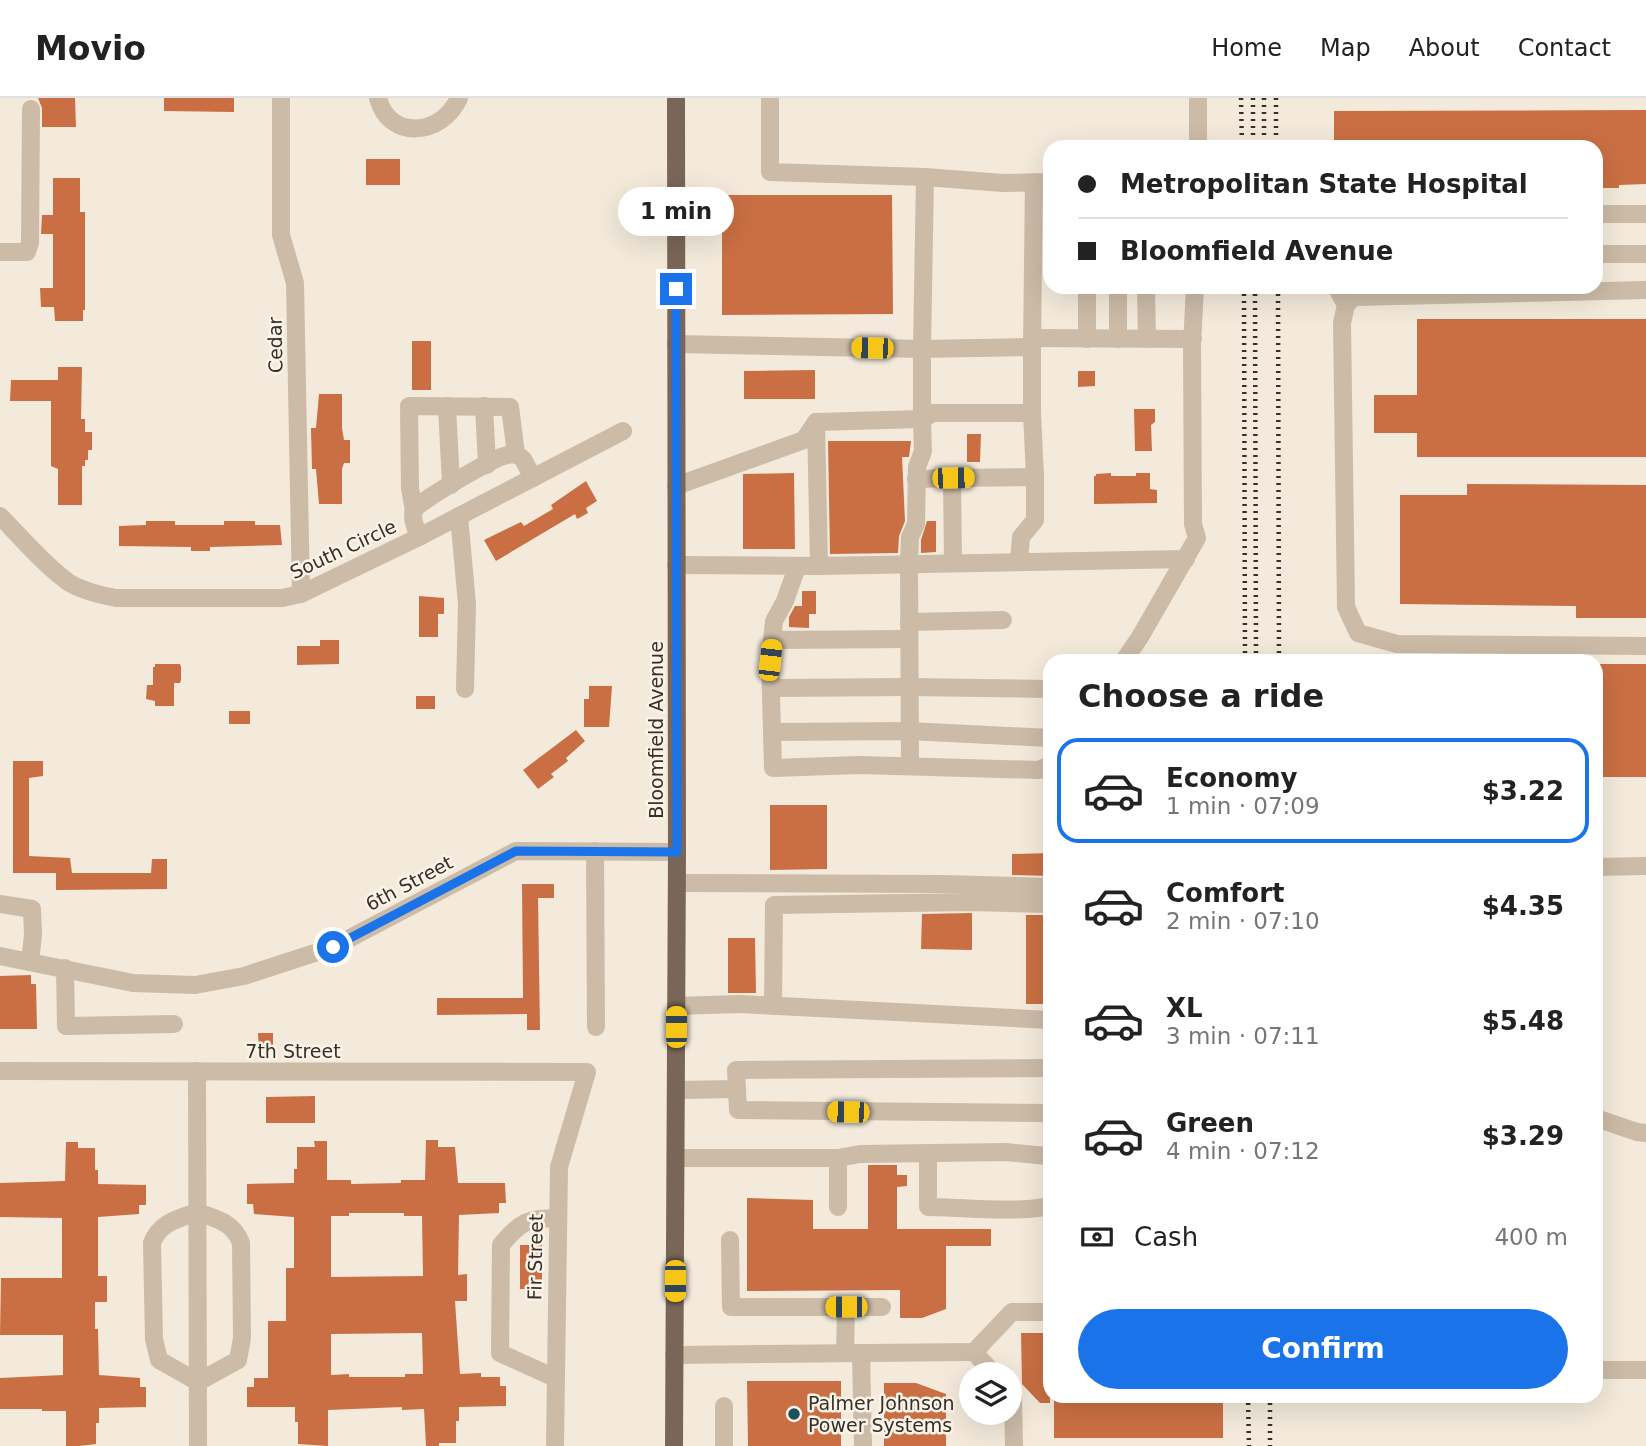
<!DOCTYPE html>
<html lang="en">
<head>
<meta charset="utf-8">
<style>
	body { margin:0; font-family:"DejaVu Sans",sans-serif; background:#f6f6f6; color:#222; height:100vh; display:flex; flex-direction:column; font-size:26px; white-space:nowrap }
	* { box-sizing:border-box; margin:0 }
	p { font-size:23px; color:#767676 }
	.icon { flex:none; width:38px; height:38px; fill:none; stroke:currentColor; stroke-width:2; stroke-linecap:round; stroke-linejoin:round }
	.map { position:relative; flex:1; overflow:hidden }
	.side { position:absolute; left:1043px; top:556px; width:560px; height:749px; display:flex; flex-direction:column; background:#fff; border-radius:21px; box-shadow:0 7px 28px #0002 }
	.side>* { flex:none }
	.banner { position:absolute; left:1043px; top:42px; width:560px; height:154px; border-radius:21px; box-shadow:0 7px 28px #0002; display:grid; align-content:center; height:154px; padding:0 35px; background:#fff }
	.tools { position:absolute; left:959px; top:1264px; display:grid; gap:14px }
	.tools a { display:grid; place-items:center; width:63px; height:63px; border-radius:50%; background:#fff; box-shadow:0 7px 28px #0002; font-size:35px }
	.end { position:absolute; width:32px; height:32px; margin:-16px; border:9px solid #1a73e8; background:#fff; box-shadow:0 0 0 4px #fff }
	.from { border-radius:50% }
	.bubble { position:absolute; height:49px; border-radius:24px; background:#fff; box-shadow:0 7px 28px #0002; font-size:23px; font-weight:700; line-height:49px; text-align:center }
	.car { position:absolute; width:21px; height:42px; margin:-21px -10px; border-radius:9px; box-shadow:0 0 5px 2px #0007; background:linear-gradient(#f5c518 24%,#345 0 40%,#f5c518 0 76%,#345 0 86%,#f5c518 0) }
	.banner b { display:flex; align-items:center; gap:24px; height:66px; font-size:26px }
	.banner b+b { border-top:2px solid #e0e0e0 }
	.banner i { width:18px; height:18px; background:#222 }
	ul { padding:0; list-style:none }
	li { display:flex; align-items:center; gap:21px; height:105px; margin:0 14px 10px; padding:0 21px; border:4px solid transparent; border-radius:21px }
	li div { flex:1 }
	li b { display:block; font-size:26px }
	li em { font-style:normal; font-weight:700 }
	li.active { border-color:#1a73e8 }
	li>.icon { width:63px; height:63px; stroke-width:1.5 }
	h2 { padding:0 35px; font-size:32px; line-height:84px }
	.pay { display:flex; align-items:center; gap:18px; height:77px; padding:0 35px; font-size:26px }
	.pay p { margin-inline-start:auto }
	.cta { display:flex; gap:14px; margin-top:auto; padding:14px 35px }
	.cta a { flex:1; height:80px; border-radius:42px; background:#1a73e8; color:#fff; font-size:28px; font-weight:700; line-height:80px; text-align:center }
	header { display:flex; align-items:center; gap:42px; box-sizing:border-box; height:98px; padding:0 35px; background:#fff; border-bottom:2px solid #e0e0e0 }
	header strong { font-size:33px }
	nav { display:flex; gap:38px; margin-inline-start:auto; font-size:24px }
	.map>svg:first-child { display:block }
	.building { fill:#ca6f43; fill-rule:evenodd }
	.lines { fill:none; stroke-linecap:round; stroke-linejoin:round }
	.minor { stroke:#cbbba7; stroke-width:18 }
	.major { stroke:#7a6658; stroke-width:18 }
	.rail { stroke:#372e28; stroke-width:4.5; stroke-dasharray:2 5; stroke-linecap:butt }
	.route { stroke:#1a73e8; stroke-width:9 }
	.poi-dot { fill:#1c515a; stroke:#faf3e8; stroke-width:2.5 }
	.labels { text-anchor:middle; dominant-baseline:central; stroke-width:5; stroke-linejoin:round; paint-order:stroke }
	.street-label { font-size:19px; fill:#372e28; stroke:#faf3e8 }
	.poi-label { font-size:19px; fill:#372e28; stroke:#faf3e8; text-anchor:start }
</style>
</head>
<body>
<header>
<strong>Movio</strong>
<nav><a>Home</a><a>Map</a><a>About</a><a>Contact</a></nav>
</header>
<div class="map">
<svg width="1646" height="1348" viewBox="0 0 1646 1348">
	<rect width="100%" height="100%" fill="#f3eadb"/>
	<g class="building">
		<path d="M 38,0 L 75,0 L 76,29 L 42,29 L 42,10 Z"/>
		<path d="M 164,0 L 234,0 L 234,14 L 164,13 Z"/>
		<path d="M 1646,12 L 1646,86 L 1619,87 L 1619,90 L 1601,90 L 1601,86 L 1596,86 L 1596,49 L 1334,49 L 1334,13 Z"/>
		<rect x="366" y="61" width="34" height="26"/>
		<path d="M 53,80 L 80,80 L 80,114 L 85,114 L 85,212 L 83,212 L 83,223 L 55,223 L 54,209 L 41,209 L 40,190 L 53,190 L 53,136 L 41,136 L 42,117 L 53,117 Z"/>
		<path d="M 722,97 L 892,97 L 893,216 L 722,217 Z"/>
		<path d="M 1417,221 L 1646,221 L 1646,359 L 1417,359 L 1417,335 L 1374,335 L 1374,297 L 1417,297 Z"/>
		<rect x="412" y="243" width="19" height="49"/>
		<path d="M 58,269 L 82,269 L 81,321 L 85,321 L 85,334 L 92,334 L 92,352 L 88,352 L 88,362 L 85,362 L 85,368 L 82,368 L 82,407 L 58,407 L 58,371 L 51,368 L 51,303 L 10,303 L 11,282 L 58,282 Z"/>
		<path d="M 815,272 L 815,301 L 744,301 L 744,273 Z"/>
		<path d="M 1078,273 L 1095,273 L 1095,288 L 1078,289 Z"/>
		<path d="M 319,296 L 342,296 L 342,330 L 344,342 L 350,342 L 350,365 L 344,365 L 342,371 L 342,406 L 319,406 L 316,371 L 312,371 L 311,330 L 316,330 Z"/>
		<path d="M 1134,311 L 1155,311 L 1155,324 L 1151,327 L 1152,353 L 1135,353 Z"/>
		<path d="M 967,336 L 981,336 L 980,364 L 967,364 Z"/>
		<path d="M 828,343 L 911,343 L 909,359 L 902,359 L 905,423 L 899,438 L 898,455 L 830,456 Z"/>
		<path d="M 794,375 L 795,451 L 743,451 L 743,376 Z"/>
		<path d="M 1111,375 L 1111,378 L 1136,378 L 1136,375 L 1150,375 L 1150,391 L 1157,392 L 1157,405 L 1094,406 L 1094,378 L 1096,378 L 1096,376 Z"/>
		<path d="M 586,383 L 597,403 L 586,410 L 588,415 L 577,421 L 575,416 L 496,463 L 484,442 L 521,424 L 524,428 L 553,411 L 551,407 Z"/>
		<path d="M 1467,386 L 1646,387 L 1646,520 L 1576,520 L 1576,508 L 1400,506 L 1400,397 L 1467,397 Z"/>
		<path d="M 146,423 L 175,423 L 175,427 L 224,427 L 224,423 L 255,423 L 255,427 L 280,427 L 282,447 L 210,449 L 210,453 L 191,453 L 191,449 L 119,448 L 119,428 L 146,427 Z"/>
		<path d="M 927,423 L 936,423 L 936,454 L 921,455 L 921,442 Z"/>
		<path d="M 802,493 L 816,493 L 816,516 L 809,516 L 809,530 L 789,529 L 789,519 L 795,508 L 802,508 Z"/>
		<path d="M 419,498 L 444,500 L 444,516 L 438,516 L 438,539 L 419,539 Z"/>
		<path d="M 320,542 L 339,542 L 339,566 L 297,567 L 297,548 L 320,548 Z"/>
		<path d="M 155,566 L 180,566 L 181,569 L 181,582 L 180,585 L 174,585 L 174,608 L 155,608 L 155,603 L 146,601 L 147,587 L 153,587 L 153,569 L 155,569 Z"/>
		<rect x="1596" y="566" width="50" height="113"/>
		<path d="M 589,588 L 612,588 L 609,629 L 584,629 L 584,601 L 589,601 Z"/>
		<rect x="416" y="598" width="19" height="13"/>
		<rect x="229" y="613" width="21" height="13"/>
		<path d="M 576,632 L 585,643 L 566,660 L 568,663 L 551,676 L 554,679 L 538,691 L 523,672 Z"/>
		<path d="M 13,663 L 43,663 L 43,678 L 29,680 L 29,758 L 70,760 L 72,775 L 151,775 L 152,761 L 167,761 L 167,791 L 56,792 L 56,775 L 13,775 Z"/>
		<path d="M 770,707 L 827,707 L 827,771 L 770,772 Z"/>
		<path d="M 1050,755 L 1050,778 L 1012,777 L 1012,756 Z"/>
		<path d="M 522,786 L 554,786 L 554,800 L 538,800 L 540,932 L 527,932 L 527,916 L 437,917 L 437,900 L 523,900 Z"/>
		<path d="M 972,815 L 972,852 L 921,851 L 922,816 Z"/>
		<rect x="1026" y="817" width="24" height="89"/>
		<path d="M 728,840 L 755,840 L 756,895 L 728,895 Z"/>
		<path d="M 31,877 L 31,886 L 36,886 L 37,931 L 0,931 L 0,878 Z"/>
		<path d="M 258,935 L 273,935 L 273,953 L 259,953 Z"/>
		<path d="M 315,998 L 315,1025 L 266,1025 L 266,999 Z"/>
		<path d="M 426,1042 L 438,1042 L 438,1049 L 455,1049 L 458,1085 L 505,1085 L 506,1105 L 499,1105 L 499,1115 L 459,1117 L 458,1177 L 467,1176 L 467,1203 L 455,1203 L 460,1276 L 481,1275 L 481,1279 L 500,1279 L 500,1288 L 506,1288 L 506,1308 L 459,1309 L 459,1323 L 456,1323 L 456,1345 L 439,1345 L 439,1348 L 426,1348 L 424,1311 L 402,1312 L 402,1309 L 328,1312 L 328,1348 L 298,1346 L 298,1324 L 295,1324 L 295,1309 L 247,1309 L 247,1289 L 254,1289 L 254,1280 L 268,1280 L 268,1223 L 286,1223 L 286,1170 L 294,1170 L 294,1119 L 254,1116 L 253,1106 L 247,1106 L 247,1086 L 294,1085 L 294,1071 L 297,1071 L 297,1049 L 315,1049 L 314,1043 L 327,1043 L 327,1082 L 351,1082 L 351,1086 L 401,1085 L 401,1082 L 425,1082 ZM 349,1115 L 404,1115 L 404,1118 L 422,1118 L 423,1178 L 331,1179 L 331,1118 L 349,1118 ZM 422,1235 L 423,1276 L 405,1276 L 405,1279 L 349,1279 L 349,1276 L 331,1277 L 331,1236 Z"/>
		<path d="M 66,1044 L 78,1044 L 78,1050 L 95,1050 L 95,1072 L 98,1072 L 98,1086 L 146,1087 L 146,1107 L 139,1107 L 139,1116 L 98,1119 L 98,1178 L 107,1178 L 107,1204 L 95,1204 L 95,1231 L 98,1231 L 99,1277 L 140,1280 L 140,1289 L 146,1289 L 146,1309 L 99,1310 L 99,1325 L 96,1325 L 96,1346 L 79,1348 L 66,1348 L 66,1313 L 42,1313 L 42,1311 L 0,1311 L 0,1280 L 63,1277 L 63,1237 L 0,1237 L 1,1180 L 62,1180 L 62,1120 L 0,1119 L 0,1085 L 65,1083 Z"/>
		<path d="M 868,1067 L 897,1067 L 897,1077 L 907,1077 L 907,1088 L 897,1089 L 897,1131 L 991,1131 L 991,1148 L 946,1148 L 946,1211 L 922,1220 L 900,1220 L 900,1192 L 747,1193 L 747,1100 L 813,1102 L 813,1131 L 868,1131 Z"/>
		<rect x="520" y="1147" width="22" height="44"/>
		<path d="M 1021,1235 L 1050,1235 L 1050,1305 L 1040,1305 L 1022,1286 Z"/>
		<path d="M 747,1283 L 841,1283 L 841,1348 L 748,1348 Z"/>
		<path d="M 884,1285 L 916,1285 L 946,1296 L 946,1348 L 884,1348 Z"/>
		<rect x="1054" y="1298" width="169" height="42"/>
	</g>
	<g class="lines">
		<g class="minor">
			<path d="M 281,0 L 281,137 L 295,185 L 301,496"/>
			<path d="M 378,0 C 389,43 442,38 459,0"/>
			<path d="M 1198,0 L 1198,49"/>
			<path d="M 925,79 L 1003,85 L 1050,84"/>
			<path d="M 1596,116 L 1646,116"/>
			<path d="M 0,154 L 27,154 L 30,145 L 31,11"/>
			<path d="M 1596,156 L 1646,156"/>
			<path d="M 1087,189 L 1087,241"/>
			<path d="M 1118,189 L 1118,241"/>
			<path d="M 1146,189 L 1147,241"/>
			<path d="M 1336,189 L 1346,207"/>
			<path d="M 1646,192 L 1354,199 L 1346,207 L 1342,225 L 1346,509 L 1358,535 L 1397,546 L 1646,548"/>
			<path d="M 1032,240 L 1193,241"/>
			<path d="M 676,246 L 922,251 L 925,79 L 770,74 L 770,0"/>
			<path d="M 1032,249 L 1034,84"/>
			<path d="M 447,308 L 451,387"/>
			<path d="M 484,308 L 487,367"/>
			<path d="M 952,380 L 1035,379 L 1035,422 L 1021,439 L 1019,464"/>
			<path d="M 916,381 L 952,380 L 953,465"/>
			<path d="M 676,388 L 804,342 L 816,324 L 922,321 L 922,251 L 1032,249 L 1032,315"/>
			<path d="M 414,413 L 410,390 L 409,308 L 510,309 L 516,356"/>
			<path d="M 0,418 C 22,440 43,466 68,484 C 82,493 100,497 116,500 L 282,500 L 301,496 L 419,439 L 623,333"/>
			<path d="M 459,418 L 467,506 L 465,591"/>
			<path d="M 419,439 C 416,431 411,420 414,412 C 419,403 492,361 504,358 C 506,357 514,356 516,356 L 523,361 L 533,380"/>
			<path d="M 676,467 L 819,468 L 816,324"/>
			<path d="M 819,468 L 1186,461"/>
			<path d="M 797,469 L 785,503 L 774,523 L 770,562 L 773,670 L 860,667 L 1039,672 L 1050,667"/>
			<path d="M 909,524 L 1003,522"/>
			<path d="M 772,542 L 909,541"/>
			<path d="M 1123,564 L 1140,539 L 1197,440 L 1193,426 L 1192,247 L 1195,189"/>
			<path d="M 772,590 L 909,589 L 1050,591"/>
			<path d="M 773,634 L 909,633 L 1050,640"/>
			<path d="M 910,668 L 909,466 L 910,439 L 916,426 L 917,369 L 923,353 L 922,321 L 933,315 L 1032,315 L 1035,379"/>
			<path d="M 595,753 L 596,929"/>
			<path d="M 1596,769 L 1646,768"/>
			<path d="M 677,785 L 943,786 L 1050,789"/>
			<path d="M 0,806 L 32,811 L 33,837 L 30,864"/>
			<path d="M 0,858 L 133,885 L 195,887 L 244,878 L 333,849 L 516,753 L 677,754"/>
			<path d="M 65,870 L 66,928 L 174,926"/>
			<path d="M 676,908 L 740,906 L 1050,922"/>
			<path d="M 773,908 L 774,807 L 972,804 L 1050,806"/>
			<path d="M 1050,970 L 736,972 L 738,1012 L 1050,1015"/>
			<path d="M 0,973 L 587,974 L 559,1069 L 555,1348"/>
			<path d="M 197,973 L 198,1348"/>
			<path d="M 676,992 L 737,991"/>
			<path d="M 1596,1020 L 1637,1034 L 1646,1035"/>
			<path d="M 928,1055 L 928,1109 C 954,1109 1030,1116 1050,1107"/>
			<path d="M 676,1060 L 838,1060 L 838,1109"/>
			<path d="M 838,1060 L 860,1056 L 1006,1054 L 1047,1058 L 1050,1061"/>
			<path d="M 197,1114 C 217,1121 233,1124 241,1145 L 242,1240 L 238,1262 L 198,1284 L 159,1262 L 154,1241 L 152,1145 C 160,1124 178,1121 197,1114 Z"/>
			<path d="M 730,1142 L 731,1209 L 846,1209 L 845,1255"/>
			<path d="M 846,1209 L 882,1209"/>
			<path d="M 974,1254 L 1012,1214 L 1050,1214"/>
			<path d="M 974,1254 L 994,1276"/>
			<path d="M 861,1255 L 863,1348"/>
			<path d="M 674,1257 L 974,1254"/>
			<path d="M 1596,1272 L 1646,1272"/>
			<path d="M 555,1280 L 500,1255 L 501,1147 C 521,1123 527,1121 557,1120"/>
			<path d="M 1010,1294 L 1013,1297 L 1014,1348"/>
			<path d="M 724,1308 L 724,1348"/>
		</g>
		<path class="major" d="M 674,1348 L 677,754 L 676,0"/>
		<g class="rail">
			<path d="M 1241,0 L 1242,49"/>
			<path d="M 1253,0 L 1253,49"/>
			<path d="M 1264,0 L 1264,49"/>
			<path d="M 1276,0 L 1276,49"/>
			<path d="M 1244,189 L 1245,564"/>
			<path d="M 1255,189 L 1256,564"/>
			<path d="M 1278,189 L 1279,564"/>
			<path d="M 1248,1298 L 1249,1348"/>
			<path d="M 1270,1298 L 1270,1348"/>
		</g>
	</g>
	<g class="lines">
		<path class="route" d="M 333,849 L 516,753 L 677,754 L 676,191"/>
	</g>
	<circle class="poi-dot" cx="794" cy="1316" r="7"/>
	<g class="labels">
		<g class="street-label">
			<text transform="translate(275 247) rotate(-91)">Cedar</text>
			<text transform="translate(343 451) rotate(-25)">South Circle</text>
			<text transform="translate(656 632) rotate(-90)">Bloomfield Avenue</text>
			<text transform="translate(409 785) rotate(-28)">6th Street</text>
			<text x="293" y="953">7th Street</text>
			<text transform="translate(535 1159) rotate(-89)">Fir Street</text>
		</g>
		<g class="poi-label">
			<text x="808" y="1305">Palmer Johnson<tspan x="808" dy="22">Power Systems</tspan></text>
		</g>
	</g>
</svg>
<div class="tools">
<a><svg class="icon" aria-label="layers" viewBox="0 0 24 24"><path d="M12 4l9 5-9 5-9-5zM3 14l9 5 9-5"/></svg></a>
</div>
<i class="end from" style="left:333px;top:849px"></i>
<i class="end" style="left:676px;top:191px"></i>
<div class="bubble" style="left:618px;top:89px;width:116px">1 min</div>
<i class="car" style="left:872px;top:250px;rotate:271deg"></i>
<i class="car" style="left:953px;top:380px;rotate:89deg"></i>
<i class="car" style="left:770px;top:562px;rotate:6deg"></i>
<i class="car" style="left:676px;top:929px;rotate:0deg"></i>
<i class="car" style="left:848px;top:1014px;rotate:271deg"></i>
<i class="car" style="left:675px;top:1183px;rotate:180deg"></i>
<i class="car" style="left:846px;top:1209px;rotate:270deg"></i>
<div class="banner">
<b><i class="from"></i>Metropolitan State Hospital</b>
<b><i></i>Bloomfield Avenue</b>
</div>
<section class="side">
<h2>Choose a ride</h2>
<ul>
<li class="active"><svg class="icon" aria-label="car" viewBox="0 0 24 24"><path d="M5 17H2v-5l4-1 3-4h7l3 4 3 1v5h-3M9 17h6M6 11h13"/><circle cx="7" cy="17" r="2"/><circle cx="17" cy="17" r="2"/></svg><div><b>Economy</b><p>1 min · 07:09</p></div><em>$3.22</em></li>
<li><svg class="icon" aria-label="car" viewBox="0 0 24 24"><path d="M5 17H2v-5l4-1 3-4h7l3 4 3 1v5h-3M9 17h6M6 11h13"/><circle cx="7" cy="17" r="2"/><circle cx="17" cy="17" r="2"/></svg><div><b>Comfort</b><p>2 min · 07:10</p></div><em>$4.35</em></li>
<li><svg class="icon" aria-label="car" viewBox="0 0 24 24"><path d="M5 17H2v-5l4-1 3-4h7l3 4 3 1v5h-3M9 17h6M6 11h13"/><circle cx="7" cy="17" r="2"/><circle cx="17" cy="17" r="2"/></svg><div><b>XL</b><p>3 min · 07:11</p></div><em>$5.48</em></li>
<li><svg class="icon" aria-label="car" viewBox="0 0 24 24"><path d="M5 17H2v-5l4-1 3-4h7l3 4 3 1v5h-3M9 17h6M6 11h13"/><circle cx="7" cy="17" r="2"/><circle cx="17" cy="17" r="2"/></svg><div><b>Green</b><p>4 min · 07:12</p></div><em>$3.29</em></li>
</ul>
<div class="pay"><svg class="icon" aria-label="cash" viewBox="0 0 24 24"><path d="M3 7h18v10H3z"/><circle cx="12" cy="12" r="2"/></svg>Cash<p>400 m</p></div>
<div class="cta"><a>Confirm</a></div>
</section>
</div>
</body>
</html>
